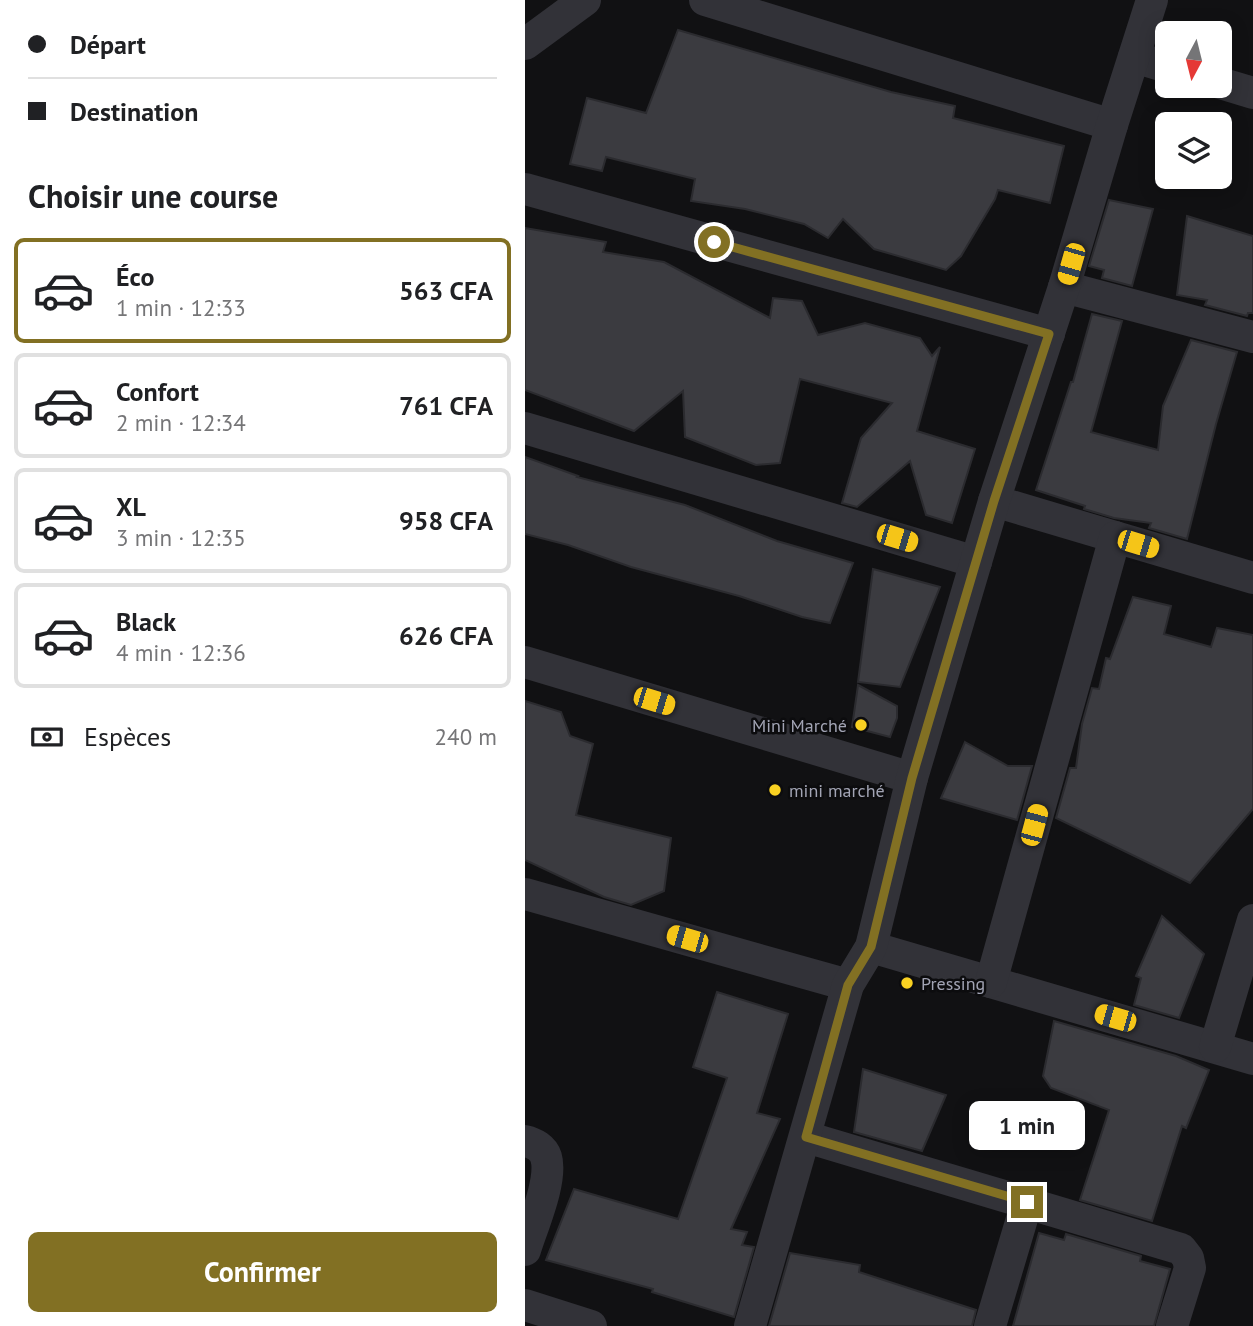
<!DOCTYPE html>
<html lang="fr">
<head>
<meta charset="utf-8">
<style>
	body { margin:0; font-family:"PT Sans",sans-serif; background:#f6f6f6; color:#202124; height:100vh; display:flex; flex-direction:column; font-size:26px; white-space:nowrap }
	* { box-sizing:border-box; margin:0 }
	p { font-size:23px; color:#757577 }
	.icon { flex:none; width:38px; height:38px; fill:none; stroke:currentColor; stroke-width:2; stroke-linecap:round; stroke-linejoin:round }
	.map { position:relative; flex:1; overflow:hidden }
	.sheet { display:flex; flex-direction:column; background:#fff; width:525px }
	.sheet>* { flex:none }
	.banner { display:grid; align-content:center; height:154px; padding:0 28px; background:#fff }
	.needle { width:46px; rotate:187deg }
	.tools { position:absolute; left:630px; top:21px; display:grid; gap:14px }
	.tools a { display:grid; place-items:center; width:77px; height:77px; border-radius:10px; background:#fff; box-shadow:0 4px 18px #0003; font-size:35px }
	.end { position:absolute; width:32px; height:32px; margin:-16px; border:9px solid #827023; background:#fff; box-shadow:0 0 0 4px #fff }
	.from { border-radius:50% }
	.bubble { position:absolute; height:49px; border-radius:10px; background:#fff; box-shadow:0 4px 18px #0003; font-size:23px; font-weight:800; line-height:49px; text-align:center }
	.car { position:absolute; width:21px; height:42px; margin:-21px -10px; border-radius:9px; box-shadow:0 0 5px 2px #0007; background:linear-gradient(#f5c518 24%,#345 0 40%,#f5c518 0 76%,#345 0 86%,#f5c518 0) }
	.banner b { display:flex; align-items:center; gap:24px; height:66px; font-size:26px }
	.banner b+b { border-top:2px solid #e0e0e0 }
	.banner i { width:18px; height:18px; background:#202124 }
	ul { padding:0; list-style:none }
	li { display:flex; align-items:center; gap:21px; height:105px; margin:0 14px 10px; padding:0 14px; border:4px solid #e0e0e0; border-radius:10px }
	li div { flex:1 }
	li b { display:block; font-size:26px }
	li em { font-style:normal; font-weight:800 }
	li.active { border-color:#827023 }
	li>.icon { width:63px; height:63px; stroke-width:1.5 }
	h2 { padding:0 28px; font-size:32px; line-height:84px }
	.pay { display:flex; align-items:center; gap:18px; height:77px; padding:0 28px; font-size:26px }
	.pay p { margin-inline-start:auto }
	.button { display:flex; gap:14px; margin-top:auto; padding:14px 28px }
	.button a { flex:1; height:80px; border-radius:10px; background:#827023; color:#fff; font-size:28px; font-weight:800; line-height:80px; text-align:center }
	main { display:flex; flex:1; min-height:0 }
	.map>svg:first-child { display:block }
	.building { fill:#3b3b40; stroke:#2b2b2f; stroke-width:2 }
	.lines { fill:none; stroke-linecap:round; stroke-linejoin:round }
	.street { stroke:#323238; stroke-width:32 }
	.route { stroke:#827023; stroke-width:9 }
	.poi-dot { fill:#f9d122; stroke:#0c0c0e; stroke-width:2.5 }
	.labels { text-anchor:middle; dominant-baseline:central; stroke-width:5; stroke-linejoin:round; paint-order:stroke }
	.poi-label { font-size:18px; fill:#a2a4b4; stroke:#0c0c0e; text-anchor:start }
</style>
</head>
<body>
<main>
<section class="sheet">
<div class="banner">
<b><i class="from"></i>Départ</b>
<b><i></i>Destination</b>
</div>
<h2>Choisir une course</h2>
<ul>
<li class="active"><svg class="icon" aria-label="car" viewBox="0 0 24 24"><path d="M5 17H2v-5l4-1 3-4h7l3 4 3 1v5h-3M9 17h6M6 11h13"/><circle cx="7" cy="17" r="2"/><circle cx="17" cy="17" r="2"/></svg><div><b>Éco</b><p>1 min · 12:33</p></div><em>563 CFA</em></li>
<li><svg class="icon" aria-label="car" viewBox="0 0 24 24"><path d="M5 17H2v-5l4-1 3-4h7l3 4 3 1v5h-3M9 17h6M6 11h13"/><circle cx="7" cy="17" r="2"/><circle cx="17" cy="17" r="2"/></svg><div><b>Confort</b><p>2 min · 12:34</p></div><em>761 CFA</em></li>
<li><svg class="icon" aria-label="car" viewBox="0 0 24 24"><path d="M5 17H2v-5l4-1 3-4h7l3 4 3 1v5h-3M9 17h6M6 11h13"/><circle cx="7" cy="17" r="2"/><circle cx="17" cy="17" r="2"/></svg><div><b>XL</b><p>3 min · 12:35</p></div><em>958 CFA</em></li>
<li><svg class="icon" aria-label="car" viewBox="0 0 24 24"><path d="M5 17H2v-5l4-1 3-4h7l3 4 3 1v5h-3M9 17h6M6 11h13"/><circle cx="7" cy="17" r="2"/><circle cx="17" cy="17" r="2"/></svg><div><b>Black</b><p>4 min · 12:36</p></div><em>626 CFA</em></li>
</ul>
<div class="pay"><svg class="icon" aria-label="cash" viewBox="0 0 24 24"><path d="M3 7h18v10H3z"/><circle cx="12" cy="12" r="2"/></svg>Espèces<p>240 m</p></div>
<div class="button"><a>Confirmer</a></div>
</section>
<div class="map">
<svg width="728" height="1326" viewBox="0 0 728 1326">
	<rect width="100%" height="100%" fill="#111113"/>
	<g class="building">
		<path d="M 153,30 L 366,92 L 430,106 L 428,118 L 539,146 L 525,203 L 473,190 L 470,199 L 436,256 L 421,270 L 349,249 L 318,219 L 303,238 L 279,224 L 220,209 L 166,201 L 170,179 L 81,157 L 77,171 L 45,164 L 62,98 L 121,113 Z"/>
		<path d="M 584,200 L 628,209 L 607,286 L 577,278 L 579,270 L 564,266 Z"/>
		<path d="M 662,216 L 728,236 L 728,313 L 723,313 L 722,316 L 680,305 L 682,300 L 652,295 Z"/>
		<path d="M 0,228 L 81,242 L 78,252 L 139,262 L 245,318 L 248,298 L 277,301 L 293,335 L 340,323 L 395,338 L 407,356 L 415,347 L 392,431 L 450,449 L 427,523 L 401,515 L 385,461 L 332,507 L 317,503 L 336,438 L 367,403 L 275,379 L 255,463 L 231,465 L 160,437 L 158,391 L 109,431 L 0,390 Z"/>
		<path d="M 567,314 L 597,321 L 566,432 L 633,450 L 638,406 L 666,340 L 712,352 L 691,424 L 662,539 L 624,528 L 626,523 L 589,518 L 559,509 L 560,506 L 511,490 L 546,382 L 548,382 Z"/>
		<path d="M 0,457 L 53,476 L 52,477 L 160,505 L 252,541 L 328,563 L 305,623 L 277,617 L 214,596 L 106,567 L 43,545 L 0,534 Z"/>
		<path d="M 348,569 L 415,587 L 375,687 L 333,682 Z"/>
		<path d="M 608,597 L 646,606 L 639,634 L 686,647 L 692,628 L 728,635 L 728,809 L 665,883 L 531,818 L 545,768 L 551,768 L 557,724 L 567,688 L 574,689 L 581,658 L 585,659 Z"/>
		<path d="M 333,685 L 372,706 L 372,718 L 365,737 L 327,727 Z"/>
		<path d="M 0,701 L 36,712 L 45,736 L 68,744 L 51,815 L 146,838 L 139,891 L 106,905 L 79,897 L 0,860 Z"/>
		<path d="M 440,742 L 483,766 L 507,766 L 492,820 L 416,798 Z"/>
		<path d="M 637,916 L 679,954 L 654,1018 L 609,1005 L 616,978 L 611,976 Z"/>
		<path d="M 192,992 L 263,1014 L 232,1113 L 255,1119 L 206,1229 L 222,1232 L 217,1245 L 229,1247 L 209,1317 L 127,1292 L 128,1289 L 21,1260 L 49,1189 L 153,1219 L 202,1078 L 168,1067 Z"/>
		<path d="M 529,1021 L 651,1056 L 684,1070 L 661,1128 L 657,1126 L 627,1221 L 555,1200 L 584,1110 L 526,1088 L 518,1076 Z"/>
		<path d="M 338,1069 L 421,1095 L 397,1151 L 329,1132 Z"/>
		<path d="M 514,1233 L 539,1240 L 541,1234 L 616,1256 L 615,1261 L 645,1269 L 629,1326 L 488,1326 Z"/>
		<path d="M 265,1253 L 335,1265 L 334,1272 L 451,1310 L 447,1326 L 244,1326 Z"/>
	</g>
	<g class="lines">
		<g class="street">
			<path d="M 180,0 L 587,125"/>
			<path d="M 0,44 L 60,0"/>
			<path d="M 609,57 L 642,67"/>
			<path d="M 695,83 L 728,93"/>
			<path d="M 0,189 L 524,334"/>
			<path d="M 539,287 L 728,337"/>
			<path d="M 0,428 L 451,562"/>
			<path d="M 469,501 L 728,578"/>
			<path d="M 0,662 L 387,778"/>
			<path d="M 0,894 L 323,985"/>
			<path d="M 346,947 L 728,1059"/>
			<path d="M 466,982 L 590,537"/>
			<path d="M 690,1047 L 728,920"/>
			<path d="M 281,1137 L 656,1249 L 663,1258 L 665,1268 L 647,1326"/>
			<path d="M 0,1141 C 9,1143 18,1148 21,1157 C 28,1180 7,1227 0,1250"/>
			<path d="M 0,1305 L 66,1326"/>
			<path d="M 225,1326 L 323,985 L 346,947 L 387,778 L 469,501 L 539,287 L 587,125 L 627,0"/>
			<path d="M 465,1326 L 502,1202"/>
		</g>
	</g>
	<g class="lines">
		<path class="route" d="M 189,242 L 524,334 L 469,501 L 387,778 L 346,947 L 323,985 L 281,1137 L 502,1202"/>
	</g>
	<g class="poi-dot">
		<circle cx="336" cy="725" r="7"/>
		<circle cx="250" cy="790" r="7"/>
		<circle cx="382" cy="983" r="7"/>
	</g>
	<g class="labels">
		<g class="poi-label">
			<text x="322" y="725" text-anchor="end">Mini Marché</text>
			<text x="264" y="790">mini marché</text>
			<text x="396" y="983">Pressing</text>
		</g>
	</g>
</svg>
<div class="tools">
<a><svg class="needle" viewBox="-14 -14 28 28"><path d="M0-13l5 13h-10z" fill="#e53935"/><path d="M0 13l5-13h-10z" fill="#757577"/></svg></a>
<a><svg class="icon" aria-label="layers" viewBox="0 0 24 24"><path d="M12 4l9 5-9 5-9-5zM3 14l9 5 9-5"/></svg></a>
</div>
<i class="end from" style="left:189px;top:242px"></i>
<i class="end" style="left:502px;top:1202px"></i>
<div class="bubble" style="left:444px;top:1101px;width:116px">1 min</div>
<i class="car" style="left:546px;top:264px;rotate:196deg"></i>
<i class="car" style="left:372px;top:538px;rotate:107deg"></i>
<i class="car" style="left:613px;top:544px;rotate:107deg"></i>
<i class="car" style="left:129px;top:701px;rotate:107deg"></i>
<i class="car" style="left:509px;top:825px;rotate:15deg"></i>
<i class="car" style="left:162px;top:939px;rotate:286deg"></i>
<i class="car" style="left:590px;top:1018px;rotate:286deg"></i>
</div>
</main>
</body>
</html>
